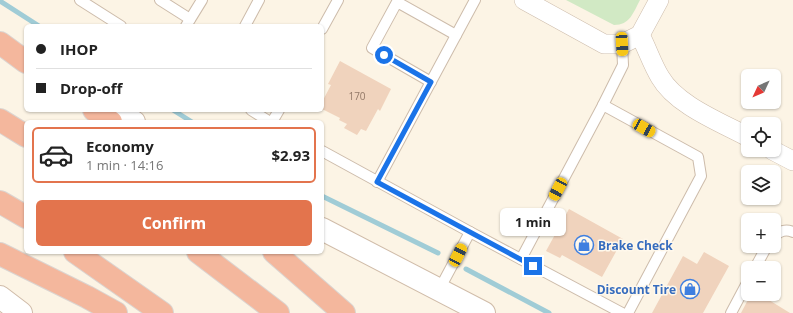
<!DOCTYPE html>
<html lang="en">
<head>
<meta charset="utf-8">
<style>
	body { margin:0; font-family:"Open Sans",sans-serif; background:#f6f6f6; color:#222; height:100vh; display:flex; flex-direction:column; font-size:15px; white-space:nowrap }
	* { box-sizing:border-box; margin:0 }
	p { font-size:13px; color:#767676 }
	.icon { flex:none; width:22px; height:22px; fill:none; stroke:currentColor; stroke-width:2; stroke-linecap:round; stroke-linejoin:round }
	.map { position:relative; flex:1; overflow:hidden }
	.details { position:absolute; left:24px; top:120px; width:300px; height:134px; display:flex; flex-direction:column; background:#fff; border-radius:6px; box-shadow:0 1px 3px #0004 }
	.details>* { flex:none }
	.hud { position:absolute; left:24px; top:24px; width:300px; height:88px; border-radius:6px; box-shadow:0 1px 3px #0004; display:grid; align-content:center; height:88px; padding:0 12px; background:#fff }
	.needle { width:26px; rotate:226deg }
	.controls { position:absolute; left:741px; top:69px; display:grid; gap:8px }
	.controls a { display:grid; place-items:center; width:40px; height:40px; border-radius:6px; background:#fff; box-shadow:0 1px 3px #0004; font-size:20px }
	.end { position:absolute; width:18px; height:18px; margin:-9px; border:5px solid #1a73e8; background:#fff; box-shadow:0 0 0 2px #fff }
	.from { border-radius:50% }
	.bubble { position:absolute; height:28px; border-radius:6px; background:#fff; box-shadow:0 1px 3px #0004; font-size:13px; font-weight:700; line-height:28px; text-align:center }
	.car { position:absolute; width:12px; height:24px; margin:-12px -6px; border-radius:5px; box-shadow:0 0 3px 1px #0007; background:linear-gradient(#f5c518 24%,#345 0 40%,#f5c518 0 76%,#345 0 86%,#f5c518 0) }
	.hud b { display:flex; align-items:center; gap:14px; height:38px; font-size:15px }
	.hud b+b { border-top:1px solid #e0e0e0 }
	.hud i { width:10px; height:10px; background:#222 }
	ul { padding:7px 0 0; list-style:none }
	li { display:flex; align-items:center; gap:12px; height:56px; margin:0 8px 6px; padding:0 4px; border:2px solid transparent; border-radius:6px }
	li div { flex:1 }
	li b { display:block; font-size:15px }
	li em { font-style:normal; font-weight:700 }
	li.current { border-color:#e3744d }
	li>.icon { width:36px; height:36px; stroke-width:1.5 }
	.action { display:flex; gap:8px; margin-top:auto; padding:8px 12px }
	.action a { flex:1; height:46px; border-radius:6px; background:#e3744d; color:#fff; font-size:16px; font-weight:700; line-height:46px; text-align:center }
	.map>svg:first-child { display:block }
	.green { fill:#d1e9c4 }
	.lines { fill:none; stroke-linecap:round; stroke-linejoin:round }
	.stream { stroke:#a0ccd6; stroke-width:5 }
	.building { fill:#f0d3bd }
	.service-casing { stroke:#cdbcab; stroke-width:12 }
	.minor-casing { stroke:#cdbcab; stroke-width:20 }
	.secondary-casing { stroke:#d0bca9; stroke-width:24 }
	.motorway-casing { stroke:#dbd4d0; stroke-width:24 }
	.service { stroke:#fff; stroke-width:10 }
	.minor { stroke:#fff; stroke-width:19 }
	.secondary { stroke:#fff; stroke-width:22 }
	.motorway { stroke:#f4b79d; stroke-width:22 }
	.route { stroke:#1a73e8; stroke-width:5 }
	.labels { text-anchor:middle; dominant-baseline:central; stroke-width:3; stroke-linejoin:round; paint-order:stroke }
	.number-label { font-size:10px; fill:#937968 }
	.shop-label { font-size:12px; font-weight:bold; fill:#366cbe; stroke:#fff8eb; text-anchor:start }
</style>
</head>
<body>
<div class="map">
<svg width="793" height="313" viewBox="0 0 793 313">
	<rect width="100%" height="100%" fill="#fcf4e5"/>
	<path class="green" d="M 566,0 L 640,0 C 633,13 630,25 614,25 Z"/>
	<g class="lines">
		<g class="stream">
			<path d="M 0,1 L 39,26"/>
			<path d="M 173,110 L 192,122"/>
			<path d="M 322,196 L 438,253"/>
			<path d="M 466,269 L 549,313"/>
		</g>
	</g>
	<g class="building">
		<path d="M 340,61 L 391,89 L 380,111 L 378,109 L 366,131 L 361,129 L 357,135 L 344,128 L 347,124 L 339,120 L 340,118 L 322,109 L 322,102 L 331,85 L 328,84 Z"/>
		<path d="M 569,209 L 623,239 L 602,277 L 562,255 L 560,258 L 546,251 Z"/>
		<path d="M 704,252 L 729,266 L 703,313 L 652,313 L 683,256 L 697,264 Z"/>
		<path d="M 751,294 L 759,294 L 790,313 L 741,313 Z"/>
	</g>
	<g class="lines">
		<g class="service-casing">
			<g id="service">
				<path d="M 80,0 L 121,26"/>
				<path d="M 160,0 L 190,19"/>
				<path d="M 186,26 L 202,0"/>
				<path d="M 245,26 L 259,0"/>
				<path d="M 322,29 L 338,0"/>
				<path d="M 431,82 L 372,48 L 397,2 L 456,35"/>
				<path d="M 603,105 L 698,157 L 701,176 L 628,313"/>
				<path d="M 251,110 L 270,122"/>
				<path d="M 272,122 L 279,110"/>
				<path d="M 322,151 L 470,232"/>
				<path d="M 377,182 L 475,0"/>
				<path d="M 774,237 C 779,231 786,229 793,232"/>
				<path d="M 521,259 L 603,105 L 623,65 L 622,44"/>
				<path d="M 755,268 L 767,246"/>
				<path d="M 439,290 L 470,232 L 622,313"/>
				<path d="M 731,313 L 748,281"/>
			</g>
		</g>
		<g class="minor-casing">
			<g id="minor">
				<path d="M 524,0 L 604,44 L 622,44 L 640,35 L 659,0"/>
				<path d="M 640,35 C 647,48 652,64 660,77 C 676,105 720,122 748,137"/>
				<path d="M 772,150 L 793,161"/>
			</g>
		</g>
		<g class="secondary-casing">
			<g id="secondary">
				<path d="M 114,110 L 134,122"/>
				<path d="M 322,229 L 484,313"/>
				<path d="M 0,297 L 21,313"/>
			</g>
		</g>
		<g class="motorway-casing">
			<g id="motorway">
				<path d="M 0,43 L 26,62"/>
				<path d="M 94,110 L 111,122"/>
				<path d="M 0,120 L 26,136"/>
				<path d="M 0,202 L 26,217"/>
				<path d="M 75,252 L 162,313"/>
				<path d="M 198,252 L 278,313"/>
				<path d="M 274,252 L 344,313"/>
				<path d="M 0,254 L 87,297 L 116,313"/>
			</g>
		</g>
		<use href="#service" class="service"/>
		<use href="#minor" class="minor"/>
		<use href="#secondary" class="secondary"/>
		<use href="#motorway" class="motorway"/>
	</g>
	<g class="lines">
		<path class="route" d="M 384,55 L 431,82 L 377,182 L 533,266"/>
	</g>
	<defs>
		<g id="shop-ring" transform="scale(1)"><circle r="9.5" fill="#fff8eb" stroke="#3f7fe0" stroke-width="1.5"/><path d="M-5-2.5h2.3a2.7 3.5 0 0 1 5.4 0H5L5.5 6h-11ZM-1.5-2.5h3a1.5 2.3 0 0 0-3 0Z" fill="#3f7fe0"/></g>
	</defs>
	<g fill-rule="evenodd">
		<use href="#shop-ring" x="584" y="245"/>
		<use href="#shop-ring" x="690" y="289"/>
	</g>
	<g class="labels">
		<g class="number-label">
			<text x="357" y="96">170</text>
		</g>
		<g class="shop-label">
			<text x="598" y="245">Brake Check</text>
			<text x="676" y="289" text-anchor="end">Discount Tire</text>
		</g>
	</g>
</svg>
<div class="controls">
<a><svg class="needle" viewBox="-14 -14 28 28"><path d="M0-13l5 13h-10z" fill="#e53935"/><path d="M0 13l5-13h-10z" fill="#767676"/></svg></a>
<a><svg class="icon" aria-label="locate" viewBox="0 0 24 24"><circle cx="12" cy="12" r="6"/><path d="M12 2v4M12 18v4M2 12h4M18 12h4"/></svg></a>
<a><svg class="icon" aria-label="layers" viewBox="0 0 24 24"><path d="M12 4l9 5-9 5-9-5zM3 14l9 5 9-5"/></svg></a>
<a>+</a>
<a>−</a>
</div>
<i class="end from" style="left:384px;top:55px"></i>
<i class="end" style="left:533px;top:266px"></i>
<div class="bubble" style="left:500px;top:208px;width:66px">1 min</div>
<i class="car" style="left:622px;top:44px;rotate:177deg"></i>
<i class="car" style="left:644px;top:128px;rotate:119deg"></i>
<i class="car" style="left:558px;top:189px;rotate:208deg"></i>
<i class="car" style="left:458px;top:255px;rotate:27deg"></i>
<div class="hud">
<b><i class="from"></i>IHOP</b>
<b><i></i>Drop-off</b>
</div>
<section class="details">
<ul>
<li class="current"><svg class="icon" aria-label="car" viewBox="0 0 24 24"><path d="M5 17H2v-5l4-1 3-4h7l3 4 3 1v5h-3M9 17h6M6 11h13"/><circle cx="7" cy="17" r="2"/><circle cx="17" cy="17" r="2"/></svg><div><b>Economy</b><p>1 min · 14:16</p></div><em>$2.93</em></li>
</ul>
<div class="action"><a>Confirm</a></div>
</section>
</div>
</body>
</html>
